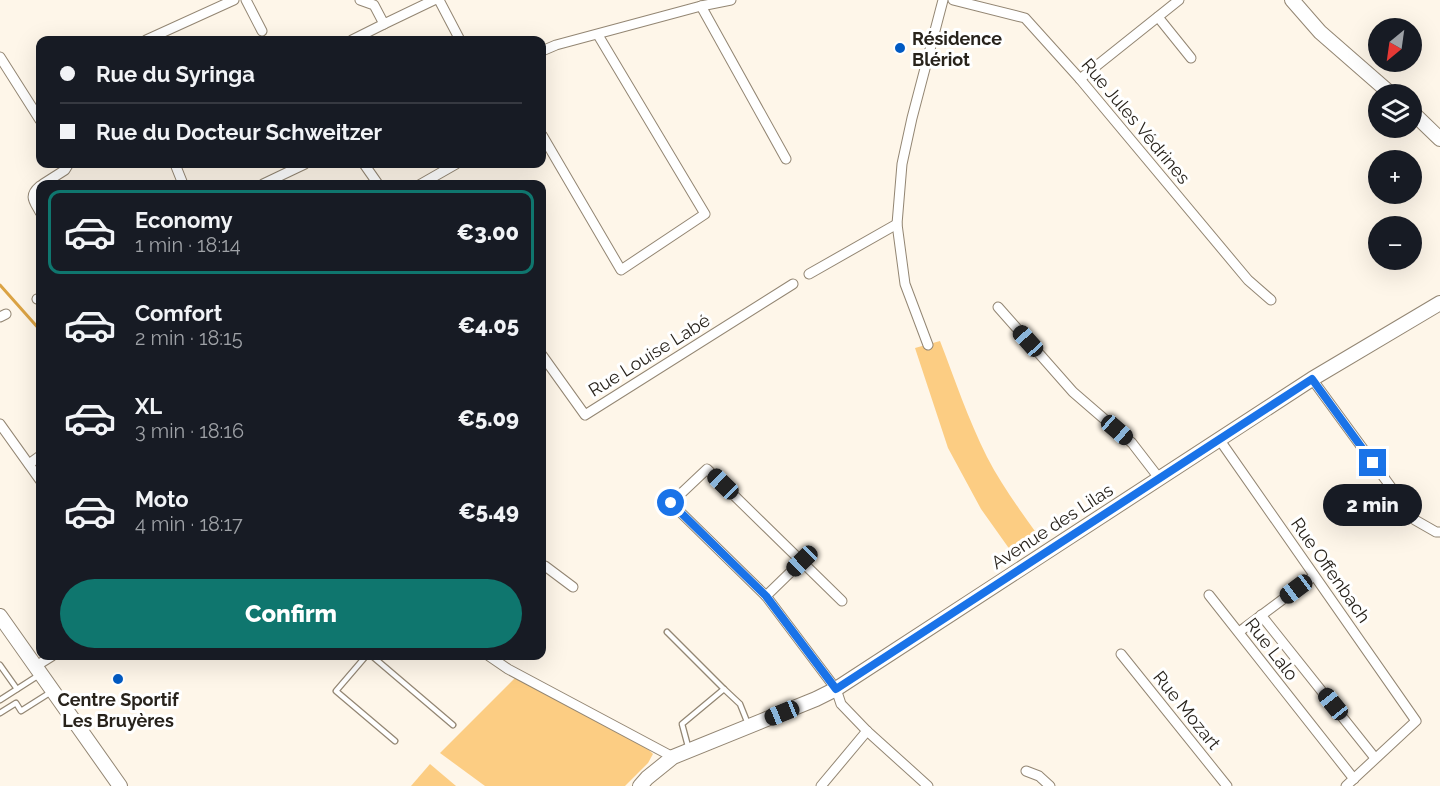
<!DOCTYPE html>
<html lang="en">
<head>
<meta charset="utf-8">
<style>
	body { margin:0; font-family:Raleway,sans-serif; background:#242831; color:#f1f3f6; height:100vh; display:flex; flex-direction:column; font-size:22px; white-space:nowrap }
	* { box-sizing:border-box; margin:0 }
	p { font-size:20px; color:#9ea1a6 }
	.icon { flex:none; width:33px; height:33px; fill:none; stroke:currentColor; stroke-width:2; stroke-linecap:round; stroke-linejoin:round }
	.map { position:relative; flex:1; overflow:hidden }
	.side { position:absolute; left:36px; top:180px; width:510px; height:480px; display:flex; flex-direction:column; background:#171b24; border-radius:12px; box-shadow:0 6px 24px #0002 }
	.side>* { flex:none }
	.banner { position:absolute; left:36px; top:36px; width:510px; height:132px; border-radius:12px; box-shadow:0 6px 24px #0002; display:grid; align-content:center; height:132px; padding:0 24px; background:#171b24 }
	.needle { width:39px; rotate:209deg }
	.buttons { position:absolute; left:1368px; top:18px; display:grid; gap:12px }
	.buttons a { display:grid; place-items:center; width:54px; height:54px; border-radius:50%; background:#171b24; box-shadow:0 6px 24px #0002; font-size:30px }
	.end { position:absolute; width:27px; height:27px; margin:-14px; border:8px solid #1a73e8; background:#fff; box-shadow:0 0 0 3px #fff }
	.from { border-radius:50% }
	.bubble { position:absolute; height:42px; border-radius:21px; background:#171b24; box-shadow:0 6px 24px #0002; font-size:20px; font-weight:800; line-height:42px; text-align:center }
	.car { position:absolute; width:18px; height:36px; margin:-18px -9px; border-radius:8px; box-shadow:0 0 4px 2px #0007; background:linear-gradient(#222 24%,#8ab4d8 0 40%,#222 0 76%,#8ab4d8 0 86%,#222 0) }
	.banner b { display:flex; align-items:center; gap:21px; height:57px; font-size:22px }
	.banner b+b { border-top:2px solid #363941 }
	.banner i { width:15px; height:15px; background:#f1f3f6 }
	ul { padding:10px 0 0; list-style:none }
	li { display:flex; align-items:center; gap:18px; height:84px; margin:0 12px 9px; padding:0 12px; border:3px solid transparent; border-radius:12px }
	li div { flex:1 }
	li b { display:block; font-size:22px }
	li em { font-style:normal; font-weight:800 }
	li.active { border-color:#0f766e }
	li>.icon { width:54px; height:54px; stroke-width:1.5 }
	.button { display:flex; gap:12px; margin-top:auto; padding:12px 24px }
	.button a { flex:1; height:69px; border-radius:36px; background:#0f766e; color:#fff; font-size:24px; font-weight:800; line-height:69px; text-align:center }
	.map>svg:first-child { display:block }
	.green { fill:#fccd83 }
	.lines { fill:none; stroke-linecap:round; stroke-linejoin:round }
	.stream { stroke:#dba344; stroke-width:3 }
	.lane-casing { stroke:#938673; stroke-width:7 }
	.street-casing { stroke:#938673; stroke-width:11 }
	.secondary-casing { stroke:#938673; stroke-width:16 }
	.lane { stroke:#fff; stroke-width:4.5 }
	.street { stroke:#fff; stroke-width:9 }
	.secondary { stroke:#fff; stroke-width:14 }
	.route { stroke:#1a73e8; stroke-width:8 }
	.poi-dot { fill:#005ac3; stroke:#fff; stroke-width:2 }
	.labels { text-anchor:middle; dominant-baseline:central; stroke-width:6; stroke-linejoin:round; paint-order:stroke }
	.poi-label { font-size:18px; font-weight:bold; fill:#28231c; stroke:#fff; text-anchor:start }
	.street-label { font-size:18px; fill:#28231c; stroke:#fff }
</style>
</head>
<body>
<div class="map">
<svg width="1440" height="786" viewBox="0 0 1440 786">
	<rect width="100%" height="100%" fill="#fef6e9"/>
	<g class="green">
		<path d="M 940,341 C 955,380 968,419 987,457 C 1001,484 1019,509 1037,534 L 1013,554 L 981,509 L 948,448 L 915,348 Z"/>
		<path d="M 515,678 L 648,749 L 653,754 L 648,763 L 625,786 L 485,786 L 440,753 Z"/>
		<path d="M 430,764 L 456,786 L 411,786 Z"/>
	</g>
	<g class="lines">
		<path class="stream" d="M 0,285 L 40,330"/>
		<g class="lane-casing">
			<g id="lane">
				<path d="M 667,632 L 724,689"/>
				<path d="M 366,656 L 336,691 L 395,741"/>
				<path d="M 372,656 L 453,725"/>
				<path d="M 0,665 L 17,689"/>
				<path d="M 0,700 L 39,675"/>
				<path d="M 0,713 L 16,703 L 21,711 L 51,692"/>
				<path d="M 689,750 L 682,724 L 724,689 L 740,704 L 748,724"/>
			</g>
		</g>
		<g class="street-casing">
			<g id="street">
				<path d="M 246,0 L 262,31"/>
				<path d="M 360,0 L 374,5 L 384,24 L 434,0"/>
				<path d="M 439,0 L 460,40"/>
				<path d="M 953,0 L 1025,18 L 1080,79 L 1248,280 L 1271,300"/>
				<path d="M 701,6 L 786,159"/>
				<path d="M 1158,17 L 1191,58"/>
				<path d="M 146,40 L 234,0"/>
				<path d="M 352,40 L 384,24"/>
				<path d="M 542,51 L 556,45 L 701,6 L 731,0"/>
				<path d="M 0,57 L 40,120"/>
				<path d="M 1080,79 L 1179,0"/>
				<path d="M 542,135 L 621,270 L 705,214 L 598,35"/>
				<path d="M 175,164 L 183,184"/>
				<path d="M 364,164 L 378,184"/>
				<path d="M 43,184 L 65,170 L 68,165 L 67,164"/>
				<path d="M 263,184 L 305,164"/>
				<path d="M 421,184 L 456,164"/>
				<path d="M 40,186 C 28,196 34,201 40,212"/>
				<path d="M 809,274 L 897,224"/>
				<path d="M 37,299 L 40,298"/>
				<path d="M 998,307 L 1073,392 L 1132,443 L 1159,478"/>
				<path d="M 0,317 L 6,314"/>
				<path d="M 928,345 L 905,284 L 897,224 L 902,164 L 912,118 L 943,0"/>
				<path d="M 542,355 L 585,415 L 793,284"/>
				<path d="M 1312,379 L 1415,520 L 1436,532 L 1440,532"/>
				<path d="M 0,424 L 40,480"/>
				<path d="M 1219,439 L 1416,721 L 1346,786"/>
				<path d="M 29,464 L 40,456"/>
				<path d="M 542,567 L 545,566 L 573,587"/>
				<path d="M 1209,595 L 1354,779"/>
				<path d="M 766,596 L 802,561"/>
				<path d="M 842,601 L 707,469 L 671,503 L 766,596 L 836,689 L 841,704 L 867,731 L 928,786"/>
				<path d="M 1261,615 L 1375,758"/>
				<path d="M 1239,632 L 1314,576"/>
				<path d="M 1121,654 L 1227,786"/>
				<path d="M 489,656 L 508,669 L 673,757"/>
				<path d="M 36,666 L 52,656"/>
				<path d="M 1026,771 L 1039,776 L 1050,786"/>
				<path d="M 821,786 L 867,731"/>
			</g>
		</g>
		<g class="secondary-casing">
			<g id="secondary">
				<path d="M 1292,0 L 1320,32 L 1391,94"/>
				<path d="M 1412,112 L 1440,139"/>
				<path d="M 0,616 L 120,786"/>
				<path d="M 640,786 L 647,778 L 673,757 L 816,699 L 836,689 L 1312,379 L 1440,303"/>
			</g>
		</g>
		<use href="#lane" class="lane"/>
		<use href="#street" class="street"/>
		<use href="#secondary" class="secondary"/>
	</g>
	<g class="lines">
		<path class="route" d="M 671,503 L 766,596 L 836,689 L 1312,379 L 1373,463"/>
	</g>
	<g class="poi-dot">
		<circle cx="900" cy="48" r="6"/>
		<circle cx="118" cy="679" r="6"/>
	</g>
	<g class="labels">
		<g class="poi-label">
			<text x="912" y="38">Résidence<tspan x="912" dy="21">Blériot</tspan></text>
			<text x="118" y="699" text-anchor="middle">Centre Sportif<tspan x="118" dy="21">Les Bruyères</tspan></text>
		</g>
		<g class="street-label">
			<text transform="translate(1136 121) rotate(50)">Rue Jules Védrines</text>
			<text transform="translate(649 355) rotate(-32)">Rue Louise Labé</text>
			<text transform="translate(1052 526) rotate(-33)">Avenue des Lilas</text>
			<text transform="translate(1331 570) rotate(55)">Rue Offenbach</text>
			<text transform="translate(1272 649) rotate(52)">Rue Lalo</text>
			<text transform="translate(1187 710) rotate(51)">Rue Mozart</text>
		</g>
	</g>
</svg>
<div class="buttons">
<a><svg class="needle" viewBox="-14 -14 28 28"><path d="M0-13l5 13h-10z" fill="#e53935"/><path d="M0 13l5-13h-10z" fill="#9ea1a6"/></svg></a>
<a><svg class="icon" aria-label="layers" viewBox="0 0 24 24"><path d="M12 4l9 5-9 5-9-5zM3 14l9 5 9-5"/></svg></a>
<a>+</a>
<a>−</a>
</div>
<i class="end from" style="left:671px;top:503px"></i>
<i class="end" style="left:1373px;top:463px"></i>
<div class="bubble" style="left:1323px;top:484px;width:99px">2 min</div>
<i class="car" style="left:1028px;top:341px;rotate:318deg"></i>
<i class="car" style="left:1117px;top:430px;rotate:131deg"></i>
<i class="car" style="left:723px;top:484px;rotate:314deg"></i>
<i class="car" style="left:802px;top:561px;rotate:226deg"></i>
<i class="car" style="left:1296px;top:589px;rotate:233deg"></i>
<i class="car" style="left:1333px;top:704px;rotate:321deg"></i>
<i class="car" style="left:782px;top:713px;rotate:248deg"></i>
<div class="banner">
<b><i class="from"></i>Rue du Syringa</b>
<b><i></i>Rue du Docteur Schweitzer</b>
</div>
<section class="side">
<ul>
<li class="active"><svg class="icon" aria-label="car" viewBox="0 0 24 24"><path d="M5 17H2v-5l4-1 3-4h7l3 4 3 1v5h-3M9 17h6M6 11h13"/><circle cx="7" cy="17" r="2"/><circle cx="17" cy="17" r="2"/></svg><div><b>Economy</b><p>1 min · 18:14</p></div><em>€3.00</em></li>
<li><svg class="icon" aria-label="car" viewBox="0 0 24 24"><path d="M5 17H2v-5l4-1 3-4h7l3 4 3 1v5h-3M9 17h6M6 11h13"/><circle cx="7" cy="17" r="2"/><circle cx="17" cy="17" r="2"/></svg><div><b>Comfort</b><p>2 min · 18:15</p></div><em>€4.05</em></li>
<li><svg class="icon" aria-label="car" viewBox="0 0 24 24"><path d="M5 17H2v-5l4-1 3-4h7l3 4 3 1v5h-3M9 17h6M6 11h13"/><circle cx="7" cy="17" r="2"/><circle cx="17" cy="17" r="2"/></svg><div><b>XL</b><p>3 min · 18:16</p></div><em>€5.09</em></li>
<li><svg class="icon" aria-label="car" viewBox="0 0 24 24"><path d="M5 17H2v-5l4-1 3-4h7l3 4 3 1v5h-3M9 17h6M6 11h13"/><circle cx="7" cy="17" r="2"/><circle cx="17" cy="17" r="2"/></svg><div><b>Moto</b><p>4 min · 18:17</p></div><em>€5.49</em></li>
</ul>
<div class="button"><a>Confirm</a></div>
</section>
</div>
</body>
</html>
